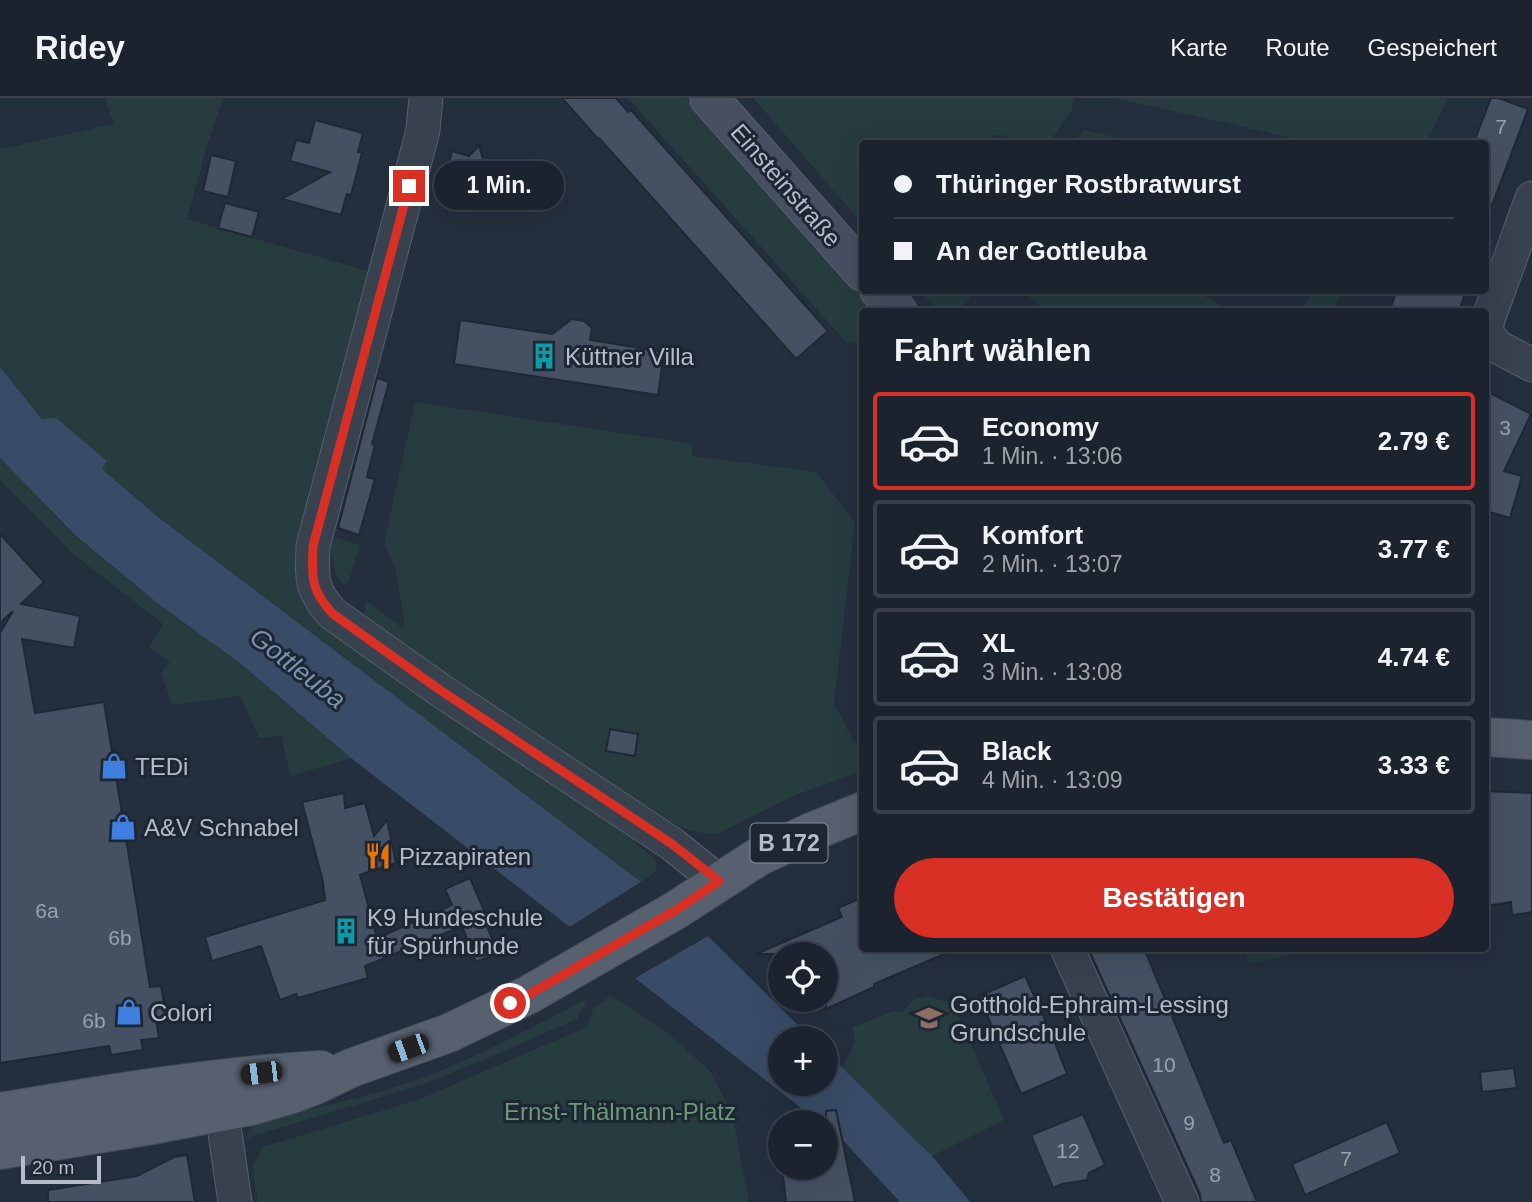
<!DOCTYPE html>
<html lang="de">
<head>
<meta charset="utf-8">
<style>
	body { margin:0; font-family:Arial,sans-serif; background:#282f3a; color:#f1f3f6; height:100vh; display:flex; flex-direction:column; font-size:26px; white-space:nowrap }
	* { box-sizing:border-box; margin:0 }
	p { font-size:23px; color:#a0a4aa }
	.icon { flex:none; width:38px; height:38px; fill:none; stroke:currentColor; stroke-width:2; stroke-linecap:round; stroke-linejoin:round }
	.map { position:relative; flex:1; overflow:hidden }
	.panel { position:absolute; left:859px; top:210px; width:630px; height:644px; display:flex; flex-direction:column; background:#1b232e; border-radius:7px; box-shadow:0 7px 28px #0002,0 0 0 2px #39404a }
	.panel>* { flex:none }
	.hud { position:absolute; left:859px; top:42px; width:630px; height:154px; border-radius:7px; box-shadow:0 7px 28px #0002,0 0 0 2px #39404a; display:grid; align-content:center; height:154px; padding:0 35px; background:#1b232e }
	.fabs { position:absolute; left:768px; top:844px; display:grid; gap:14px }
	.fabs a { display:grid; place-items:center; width:70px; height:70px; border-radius:50%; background:#1b232e; box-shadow:0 7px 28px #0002,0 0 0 2px #39404a; font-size:35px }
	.scale { position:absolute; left:21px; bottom:18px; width:80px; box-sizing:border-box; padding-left:7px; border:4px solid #b4bcc9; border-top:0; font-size:19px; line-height:24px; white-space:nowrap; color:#b4bcc9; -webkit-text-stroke:5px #1d2633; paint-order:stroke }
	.end { position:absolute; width:32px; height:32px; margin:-16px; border:9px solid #d93025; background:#fff; box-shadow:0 0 0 4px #fff }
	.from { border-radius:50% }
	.bubble { position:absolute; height:49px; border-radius:24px; background:#1b232e; box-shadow:0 7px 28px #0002,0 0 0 2px #39404a; font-size:23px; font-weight:700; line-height:49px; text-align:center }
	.car { position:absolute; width:21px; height:42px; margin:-21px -10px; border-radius:9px; box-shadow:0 0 5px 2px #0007; background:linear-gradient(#222 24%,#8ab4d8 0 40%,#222 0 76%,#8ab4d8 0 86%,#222 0) }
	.hud b { display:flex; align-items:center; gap:24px; height:66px; font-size:26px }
	.hud b+b { border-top:2px solid #39404a }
	.hud i { width:18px; height:18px; background:#f1f3f6 }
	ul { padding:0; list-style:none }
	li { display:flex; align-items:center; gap:21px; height:98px; margin:0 14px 10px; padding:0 21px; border:4px solid #39404a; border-radius:7px }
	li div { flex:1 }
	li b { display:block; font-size:26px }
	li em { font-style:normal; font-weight:700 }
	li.selected { border-color:#d93025 }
	li>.icon { width:63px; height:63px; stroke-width:1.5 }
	h2 { padding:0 35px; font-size:32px; line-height:84px }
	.action { display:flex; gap:14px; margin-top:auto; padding:14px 35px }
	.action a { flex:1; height:80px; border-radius:42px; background:#d93025; color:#fff; font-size:28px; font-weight:700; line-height:80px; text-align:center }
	header { display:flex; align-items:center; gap:42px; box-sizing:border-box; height:98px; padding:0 35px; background:#1b232e; border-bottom:2px solid #39404a }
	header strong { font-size:33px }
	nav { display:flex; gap:38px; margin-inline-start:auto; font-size:24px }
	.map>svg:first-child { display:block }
	.green { fill:#263c3f }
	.water { fill:#394c67 }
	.pier { fill:#242f3e }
	.building { fill:#455162; stroke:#1f2835; stroke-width:2 }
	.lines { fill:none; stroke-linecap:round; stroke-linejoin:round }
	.minor-casing { stroke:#565f6c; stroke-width:35 }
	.secondary-casing { stroke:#565f6c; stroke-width:40 }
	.primary-casing { stroke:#414a57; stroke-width:40 }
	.minor { stroke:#38414e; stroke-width:33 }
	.secondary { stroke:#465061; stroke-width:38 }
	.primary { stroke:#56606e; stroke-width:38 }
	.route { stroke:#d93025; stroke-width:9 }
	.labels { text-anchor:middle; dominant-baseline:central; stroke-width:6; stroke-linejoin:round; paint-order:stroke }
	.number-label { font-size:21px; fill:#98a1af }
	.shield { fill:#1d2633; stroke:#878f9c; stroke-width:2 }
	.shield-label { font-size:23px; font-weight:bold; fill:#b4bcc9 }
	.street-label { font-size:24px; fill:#b4bcc9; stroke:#1d2633 }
	.poi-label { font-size:24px; fill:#b4bcc9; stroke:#1d2633; text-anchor:start }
	.park-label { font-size:24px; fill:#6b9a76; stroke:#1d2633 }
	.water-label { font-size:26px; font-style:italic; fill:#7c92b1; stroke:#1d2633 }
</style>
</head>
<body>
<header>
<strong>Ridey</strong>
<nav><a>Karte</a><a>Route</a><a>Gespeichert</a></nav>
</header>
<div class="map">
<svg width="1532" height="1104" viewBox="0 0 1532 1104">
	<rect width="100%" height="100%" fill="#242f3e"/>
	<g class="green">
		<path d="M 105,0 L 223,0 L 208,44 L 187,121 L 371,174 L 362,204 L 295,454 L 301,457 C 299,478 297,491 305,511 L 380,566 L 636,736 L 634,743 L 635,745 C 653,759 671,768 641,784 L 158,419 L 102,371 L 106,363 L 56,321 L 43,321 L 0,269 L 0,51 L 114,26 Z"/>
		<path d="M 628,0 L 686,0 L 875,213 L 863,214 L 863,244 L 848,246 Z"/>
		<path d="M 753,0 L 1075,0 L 1071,13 L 1049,45 L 1015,45 L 1008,38 L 995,37 L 984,45 L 863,46 L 863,126 Z"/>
		<path d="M 1114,0 L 1448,0 L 1426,45 L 1315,45 Z"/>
		<path d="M 1084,32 L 1143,45 L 1077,46 L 1073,44 Z"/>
		<path d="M 920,193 L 975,193 L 959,214 L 939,213 Z"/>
		<path d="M 1023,193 L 1194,193 L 1234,213 L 1046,213 Z"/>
		<path d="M 1313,193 L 1344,192 L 1344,193 L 1331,213 L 1301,213 Z"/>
		<path d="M 415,304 L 693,346 L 692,358 L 816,374 L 855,424 L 834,606 L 863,659 L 863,673 L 798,696 L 719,735 C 703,737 692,733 678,728 L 445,582 L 364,516 L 367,503 L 401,529 L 405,524 L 395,470 L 384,446 Z"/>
		<path d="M 0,360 L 76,439 L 161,508 L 240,565 L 351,660 L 291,678 L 281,637 L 259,640 L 240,598 L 172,607 L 161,575 L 170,564 L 149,549 L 163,526 L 72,455 L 0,382 Z"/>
		<path d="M 328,437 L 360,447 L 347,488 L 337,481 Z"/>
		<path d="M 1246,851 L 1289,851 L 1288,858 L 1248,865 Z"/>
		<path d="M 611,897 L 663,931 L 710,973 L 732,1015 L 749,1104 L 258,1104 L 252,1070 L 263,1049 L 418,1002 L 587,929 L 593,911 Z"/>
		<path d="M 928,898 L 939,902 L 953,905 L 1004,1022 L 932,1058 L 842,970 L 855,944 L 853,929 L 894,913 L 902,914 L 915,901 Z"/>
		<path d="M 585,902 L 586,905 L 577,921 L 498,956 L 421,987 L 247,1040 C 246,1030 256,1026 263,1022 C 313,1010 365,1000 414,983 C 474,961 529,931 585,902 Z"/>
	</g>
	<g class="water">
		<path d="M 0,269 L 42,321 L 56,320 L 107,363 L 102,371 L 158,419 L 641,784 L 570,829 L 351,660 L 240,565 L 161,508 L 76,438 L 0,360 Z"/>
		<path d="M 708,838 L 811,940 L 780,940 L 780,985 L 826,985 L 826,954 L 932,1058 L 970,1104 L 900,1104 L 826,1024 L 819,1024 L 635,880 Z"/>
	</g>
	<g class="pier">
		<path d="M 641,784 L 644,787 L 573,831 L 570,829 Z"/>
		<path d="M 705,836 L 708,838 L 635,880 L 633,877 Z"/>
	</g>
	<g class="building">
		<path d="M 562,0 L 616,0 L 628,14 L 631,12 L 828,233 L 796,261 L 599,40 L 598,41 Z"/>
		<path d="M 1491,0 L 1498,0 L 1528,11 L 1488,118 L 1486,118 L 1486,46 L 1474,44 Z"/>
		<path d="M 315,22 L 363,35 L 358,54 L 362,55 L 351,97 L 347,96 L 341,117 L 282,101 L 330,74 L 290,63 L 296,42 L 309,45 Z"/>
		<path d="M 479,48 L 485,67 L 477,98 L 443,89 L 452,53 L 469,58 Z"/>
		<path d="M 211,57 L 236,63 L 228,99 L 203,93 Z"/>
		<path d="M 225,105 L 259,114 L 252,139 L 218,130 Z"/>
		<path d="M 1397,192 L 1466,192 L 1459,214 L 1389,214 Z"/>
		<path d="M 572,221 L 584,223 L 592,230 L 590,242 L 664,254 L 658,297 L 454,266 L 460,222 L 552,236 Z"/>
		<path d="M 377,280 L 389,284 L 372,346 L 375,347 L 367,379 L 375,381 L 359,437 L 338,430 Z"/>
		<path d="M 1486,293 L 1531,316 L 1504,373 L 1522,378 L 1510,420 L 1486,413 Z"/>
		<path d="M 0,436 L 44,484 L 21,506 L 80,518 L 74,550 L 22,541 L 35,615 L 104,604 L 150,889 L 161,888 L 167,921 L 156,922 L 159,940 L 141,942 L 143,952 L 111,957 L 109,948 L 0,965 L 0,535 L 13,513 L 0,525 Z"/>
		<path d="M 610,631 L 638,636 L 635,658 L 606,653 Z"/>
		<path d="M 1486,693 L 1532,695 L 1532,814 L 1512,817 L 1511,804 L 1486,808 Z"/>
		<path d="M 344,695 L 345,710 L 365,705 L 374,738 L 387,722 L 396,765 L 360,777 L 377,840 L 452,807 L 445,791 L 470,780 L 486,817 L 483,819 L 498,855 L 476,864 L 462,828 L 365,868 L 368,880 L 298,900 L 296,896 L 280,902 L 261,848 L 212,863 L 205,839 L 325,802 L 323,784 L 302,704 Z"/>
		<path d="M 863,799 L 863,850 L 956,851 L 874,886 L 874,889 L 826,911 L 826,856 L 756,856 L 842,819 L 838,810 Z"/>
		<path d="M 1088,850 L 1144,850 L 1224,1045 L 1231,1042 L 1257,1104 L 1201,1104 L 1200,1096 Z"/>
		<path d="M 1025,878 L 1051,935 L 1067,976 L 1021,996 L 979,898 Z"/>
		<path d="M 1514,970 L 1517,990 L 1482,994 L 1480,974 Z"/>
		<path d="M 836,1012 L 855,1104 L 786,1104 L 782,1069 L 826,1069 L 826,1013 Z"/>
		<path d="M 1083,1016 L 1105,1067 L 1089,1075 L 1087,1082 L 1062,1086 L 1053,1090 L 1031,1037 Z"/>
		<path d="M 1387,1024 L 1400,1055 L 1305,1097 L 1292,1066 Z"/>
		<path d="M 187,1057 L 195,1104 L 48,1104 L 48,1092 L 137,1078 L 174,1059 Z"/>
	</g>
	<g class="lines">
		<g class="minor-casing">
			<g id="minor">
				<path d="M 426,0 L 423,32 L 420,44 L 313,448 C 312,479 310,492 333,516 L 440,592 L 672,746 L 718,783"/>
				<path d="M 1486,227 L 1532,100"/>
				<path d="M 1486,233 L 1496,248 L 1532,267"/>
				<path d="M 1067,850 L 1182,1104"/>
				<path d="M 222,1014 L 235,1104"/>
			</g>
		</g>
		<g class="secondary-casing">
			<g id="secondary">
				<path d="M 709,0 L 863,174"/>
				<path d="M 879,192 L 898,214"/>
			</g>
		</g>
		<g class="primary-casing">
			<g id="primary">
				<path d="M 1486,639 L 1532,642"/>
				<path d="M 0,1014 C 106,996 213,978 321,972"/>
				<path d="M 0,1052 L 147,1028 L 251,1008 L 292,996 L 316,987 L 351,970 L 449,935 L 528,897 L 676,812 L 758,759 L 811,734 L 863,713"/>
			</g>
		</g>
		<use href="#minor" class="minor"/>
		<use href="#secondary" class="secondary"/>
		<use href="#primary" class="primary"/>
	</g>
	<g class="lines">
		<path class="route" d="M 409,88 L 313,448 C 312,479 310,492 333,516 L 440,592 L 672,746 L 719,783 L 676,812 L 528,897 L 510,905"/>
	</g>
	<defs>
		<g id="building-bare" transform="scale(2.1)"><path d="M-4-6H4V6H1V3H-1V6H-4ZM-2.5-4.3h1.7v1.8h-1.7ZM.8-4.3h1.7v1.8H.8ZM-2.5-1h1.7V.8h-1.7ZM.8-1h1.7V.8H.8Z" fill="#0f9aa8" stroke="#1d2633" stroke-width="2.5" paint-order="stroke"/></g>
		<g id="shop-bare" transform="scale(2.1)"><path d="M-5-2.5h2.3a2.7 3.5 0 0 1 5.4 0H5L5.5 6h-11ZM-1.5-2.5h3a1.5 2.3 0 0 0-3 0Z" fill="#3f7fe0" stroke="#1d2633" stroke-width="2.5" paint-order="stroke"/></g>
		<g id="restaurant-bare" transform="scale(2.1)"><path d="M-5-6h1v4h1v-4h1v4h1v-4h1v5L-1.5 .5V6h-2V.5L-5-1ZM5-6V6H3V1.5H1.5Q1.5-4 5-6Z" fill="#e8710a" stroke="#1d2633" stroke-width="2.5" paint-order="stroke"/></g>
		<g id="school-bare" transform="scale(2.1)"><path d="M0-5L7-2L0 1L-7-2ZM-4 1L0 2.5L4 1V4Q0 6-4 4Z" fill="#8d6e63" stroke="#1d2633" stroke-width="2.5" paint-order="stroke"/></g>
	</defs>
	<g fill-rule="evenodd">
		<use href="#building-bare" x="544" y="258"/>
		<use href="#shop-bare" x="114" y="668"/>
		<use href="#shop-bare" x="123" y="729"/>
		<use href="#restaurant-bare" x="378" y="758"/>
		<use href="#building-bare" x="346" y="833"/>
		<use href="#shop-bare" x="129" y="914"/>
		<use href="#school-bare" x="929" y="920"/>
	</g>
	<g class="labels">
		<g class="number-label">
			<text x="1501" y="28">7</text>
			<text x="1505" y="329">3</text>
			<text x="47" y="812">6a</text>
			<text x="120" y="839">6b</text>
			<text x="94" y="922">6b</text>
			<text x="1164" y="966">10</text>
			<text x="1189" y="1024">9</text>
			<text x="1068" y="1052">12</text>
			<text x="1346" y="1060">7</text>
			<text x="1215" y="1076">8</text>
		</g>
		<rect class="shield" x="750.5" y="725.5" width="77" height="39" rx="5"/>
		<g class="shield-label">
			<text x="789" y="745">B 172</text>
		</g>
		<g class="street-label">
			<text transform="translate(786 87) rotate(49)">Einsteinstraße</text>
		</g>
		<g class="poi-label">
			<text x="565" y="258">Küttner Villa</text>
			<text x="135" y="668">TEDi</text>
			<text x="144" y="729">A&amp;V Schnabel</text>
			<text x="399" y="758">Pizzapiraten</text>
			<text x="367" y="819">K9 Hundeschule<tspan x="367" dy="28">für Spürhunde</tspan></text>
			<text x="950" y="906">Gotthold-Ephraim-Lessing<tspan x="950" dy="28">Grundschule</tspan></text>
			<text x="150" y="914">Colori</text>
		</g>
		<g class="park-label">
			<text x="620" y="1013">Ernst-Thälmann-Platz</text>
		</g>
		<g class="water-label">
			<text transform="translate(298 570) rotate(38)">Gottleuba</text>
		</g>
	</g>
</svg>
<div class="fabs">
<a><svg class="icon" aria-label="locate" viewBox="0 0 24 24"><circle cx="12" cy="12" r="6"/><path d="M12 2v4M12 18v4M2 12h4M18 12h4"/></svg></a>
<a>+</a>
<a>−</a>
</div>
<div class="scale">20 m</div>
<i class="end from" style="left:510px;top:905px"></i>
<i class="end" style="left:409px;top:88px"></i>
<div class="bubble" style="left:434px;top:63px;width:130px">1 Min.</div>
<i class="car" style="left:408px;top:950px;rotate:250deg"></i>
<i class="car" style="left:261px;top:975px;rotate:263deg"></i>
<div class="hud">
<b><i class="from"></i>Thüringer Rostbratwurst</b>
<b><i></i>An der Gottleuba</b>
</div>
<section class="panel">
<h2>Fahrt wählen</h2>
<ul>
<li class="selected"><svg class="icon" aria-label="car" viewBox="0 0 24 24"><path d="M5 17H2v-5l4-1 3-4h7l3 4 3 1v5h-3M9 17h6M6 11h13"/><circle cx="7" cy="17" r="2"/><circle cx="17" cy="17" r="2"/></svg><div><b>Economy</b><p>1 Min. · 13:06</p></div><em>2.79 €</em></li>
<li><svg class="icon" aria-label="car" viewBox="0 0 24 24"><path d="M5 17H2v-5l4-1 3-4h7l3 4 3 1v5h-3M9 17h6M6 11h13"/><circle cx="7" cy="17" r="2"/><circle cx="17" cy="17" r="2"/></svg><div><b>Komfort</b><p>2 Min. · 13:07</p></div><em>3.77 €</em></li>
<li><svg class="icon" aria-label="car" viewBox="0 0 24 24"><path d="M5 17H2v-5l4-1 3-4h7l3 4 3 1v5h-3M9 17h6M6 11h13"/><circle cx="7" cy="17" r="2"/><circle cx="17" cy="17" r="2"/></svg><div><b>XL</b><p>3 Min. · 13:08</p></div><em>4.74 €</em></li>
<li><svg class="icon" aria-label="car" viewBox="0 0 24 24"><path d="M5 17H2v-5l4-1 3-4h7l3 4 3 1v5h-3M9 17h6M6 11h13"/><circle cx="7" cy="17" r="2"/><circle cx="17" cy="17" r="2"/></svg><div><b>Black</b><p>4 Min. · 13:09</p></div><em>3.33 €</em></li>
</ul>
<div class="action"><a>Bestätigen</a></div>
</section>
</div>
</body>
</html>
